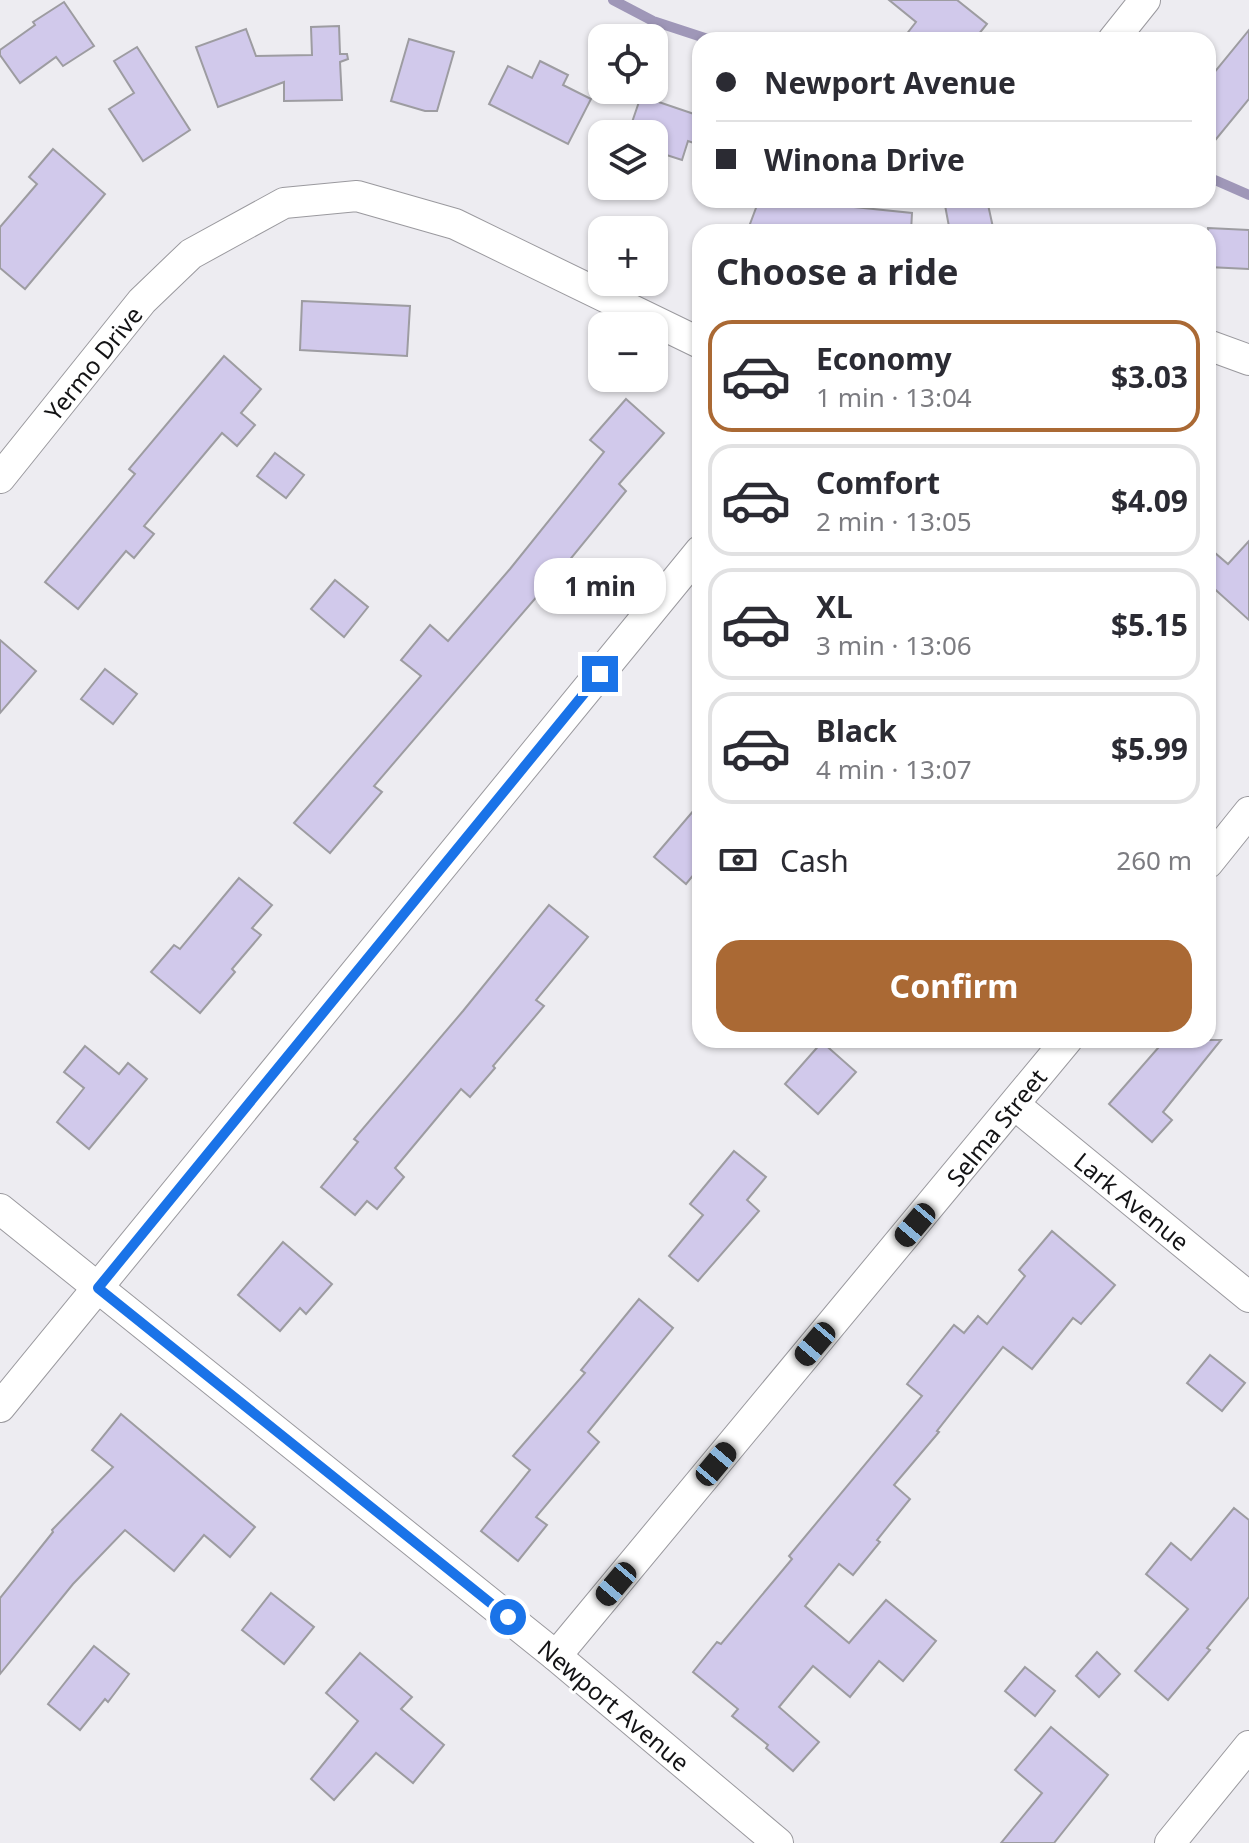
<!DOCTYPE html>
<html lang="en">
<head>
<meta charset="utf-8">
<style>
	body { margin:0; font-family:"Noto Sans",sans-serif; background:#f7f7f7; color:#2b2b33; height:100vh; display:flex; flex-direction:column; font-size:30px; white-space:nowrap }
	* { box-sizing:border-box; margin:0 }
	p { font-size:26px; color:#7c7c81 }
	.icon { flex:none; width:44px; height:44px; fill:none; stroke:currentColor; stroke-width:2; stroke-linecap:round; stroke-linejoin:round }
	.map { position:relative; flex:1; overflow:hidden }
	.details { position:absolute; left:692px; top:224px; width:524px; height:824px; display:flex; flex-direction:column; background:#fff; border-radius:24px; box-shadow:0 2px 6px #0004 }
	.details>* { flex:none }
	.banner { position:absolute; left:692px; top:32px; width:524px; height:176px; border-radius:24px; box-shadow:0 2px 6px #0004; display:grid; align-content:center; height:176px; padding:0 24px; background:#fff }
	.tools { position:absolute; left:588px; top:24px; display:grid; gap:16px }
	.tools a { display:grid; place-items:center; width:80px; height:80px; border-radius:16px; background:#fff; box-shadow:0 2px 6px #0004; font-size:40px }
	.end { position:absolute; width:36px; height:36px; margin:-18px; border:10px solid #1a73e8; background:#fff; box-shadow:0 0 0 4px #fff }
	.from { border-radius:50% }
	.bubble { position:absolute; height:56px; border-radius:24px; background:#fff; box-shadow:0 2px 6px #0004; font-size:26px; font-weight:700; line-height:56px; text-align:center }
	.car { position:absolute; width:24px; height:48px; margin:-24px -12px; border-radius:10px; box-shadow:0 0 6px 2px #0007; background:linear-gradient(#222 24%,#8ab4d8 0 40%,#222 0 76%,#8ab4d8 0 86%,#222 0) }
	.banner b { display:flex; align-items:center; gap:28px; height:76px; font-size:30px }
	.banner b+b { border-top:2px solid #e1e1e2 }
	.banner i { width:20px; height:20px; background:#2b2b33 }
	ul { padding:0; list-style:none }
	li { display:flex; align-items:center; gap:24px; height:112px; margin:0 16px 12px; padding:0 8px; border:4px solid #e1e1e2; border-radius:24px }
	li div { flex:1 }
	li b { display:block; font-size:30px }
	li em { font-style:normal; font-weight:700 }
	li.selected { border-color:#aa6934 }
	li>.icon { width:72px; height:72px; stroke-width:1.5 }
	h2 { padding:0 24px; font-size:36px; line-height:96px }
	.pay { display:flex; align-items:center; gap:20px; height:88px; padding:0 24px; font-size:30px }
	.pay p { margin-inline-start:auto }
	.primary-button { display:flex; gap:16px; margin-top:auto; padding:16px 24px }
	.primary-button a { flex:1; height:92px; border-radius:24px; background:#aa6934; color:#fff; font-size:32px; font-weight:700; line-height:92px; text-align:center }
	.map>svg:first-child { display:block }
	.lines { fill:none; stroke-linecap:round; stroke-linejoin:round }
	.stream { stroke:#9f97b8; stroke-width:10 }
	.building { fill:#d1c9eb; stroke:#9d9ca1; stroke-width:2 }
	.minor-casing { stroke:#9a999e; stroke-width:32 }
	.minor { stroke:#fff; stroke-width:30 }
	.route { stroke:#1a73e8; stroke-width:10 }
	.labels { text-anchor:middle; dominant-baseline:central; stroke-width:6; stroke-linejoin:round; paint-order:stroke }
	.street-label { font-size:24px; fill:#131315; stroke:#fff }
</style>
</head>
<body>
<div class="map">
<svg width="1249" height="1843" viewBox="0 0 1249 1843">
	<rect width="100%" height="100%" fill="#edecf1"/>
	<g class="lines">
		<g class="stream">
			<path d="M 613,0 L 653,21 L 711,40"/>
			<path d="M 1208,177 L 1249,195"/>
		</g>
	</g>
	<g class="building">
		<path d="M 889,0 L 957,0 L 987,24 L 974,40 L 902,40 L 916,22 Z"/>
		<path d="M 64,2 L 94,46 L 63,66 L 56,57 L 20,83 L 0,55 L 0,50 L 35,25 L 33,22 Z"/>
		<path d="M 339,26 L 340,54 L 347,54 L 348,59 L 340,62 L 342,100 L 284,101 L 284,82 L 218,107 L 196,47 L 246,29 L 256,56 L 312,55 L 311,27 Z"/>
		<path d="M 1249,30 L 1249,99 L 1208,149 L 1208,80 Z"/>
		<path d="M 409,39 L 454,52 L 437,111 L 425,111 L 391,101 Z"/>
		<path d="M 137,47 L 190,130 L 143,161 L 109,109 L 134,93 L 114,61 Z"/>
		<path d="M 540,61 L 568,75 L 563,85 L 591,99 L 568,144 L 489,104 L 508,66 L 532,78 Z"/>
		<path d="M 641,96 L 700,116 L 700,145 L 688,141 L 682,160 L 654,151 L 654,134 L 628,134 Z"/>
		<path d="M 53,149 L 105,194 L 25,289 L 0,268 L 0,227 L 37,184 L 29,177 Z"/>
		<path d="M 759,200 L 815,200 L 814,203 L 912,213 L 911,232 L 747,232 Z"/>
		<path d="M 944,200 L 987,200 L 994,232 L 950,232 Z"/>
		<path d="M 1208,228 L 1249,230 L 1249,269 L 1208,267 Z"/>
		<path d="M 302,301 L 410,306 L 407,356 L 300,350 Z"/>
		<path d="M 224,356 L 261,389 L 241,413 L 255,425 L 237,446 L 222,433 L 144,526 L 154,534 L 134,558 L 126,551 L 78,609 L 45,582 L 135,474 L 129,469 Z"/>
		<path d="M 626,399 L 664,433 L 619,484 L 626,491 L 541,595 L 539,594 L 374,786 L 382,792 L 330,853 L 294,823 L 421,676 L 401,660 L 430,625 L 448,641 L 510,569 L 604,452 L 590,440 Z"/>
		<path d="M 275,453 L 304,475 L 286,498 L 257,476 Z"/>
		<path d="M 1249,541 L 1249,620 L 1208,583 L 1208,547 L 1228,564 Z"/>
		<path d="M 335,580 L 368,607 L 344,637 L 311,609 Z"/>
		<path d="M 0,640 L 36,671 L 0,713 Z"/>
		<path d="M 105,669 L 137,694 L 113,724 L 81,699 Z"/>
		<path d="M 700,803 L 700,867 L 686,884 L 654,857 Z"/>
		<path d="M 239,878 L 272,905 L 252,928 L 261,935 L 232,969 L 235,972 L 200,1013 L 151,972 L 174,945 L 180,949 Z"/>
		<path d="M 549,905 L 588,937 L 536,1000 L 544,1006 L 493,1066 L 495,1068 L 470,1097 L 461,1089 L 395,1168 L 404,1177 L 377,1209 L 367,1201 L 355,1215 L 321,1187 L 358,1142 L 354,1139 L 463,1011 Z"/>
		<path d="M 1165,1040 L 1221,1040 L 1163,1112 L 1172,1120 L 1152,1142 L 1109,1104 Z"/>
		<path d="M 822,1042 L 856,1072 L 818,1114 L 785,1084 Z"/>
		<path d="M 85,1046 L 119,1074 L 128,1063 L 147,1079 L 89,1149 L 57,1122 L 84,1088 L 64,1072 Z"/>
		<path d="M 734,1151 L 766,1177 L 747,1200 L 759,1211 L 698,1281 L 669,1256 L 703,1215 L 690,1204 Z"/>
		<path d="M 1052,1231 L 1115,1285 L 1081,1324 L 1073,1318 L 1032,1369 L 1003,1347 L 937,1431 L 939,1432 L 894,1485 L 910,1499 L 877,1540 L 880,1542 L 853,1575 L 839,1564 L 805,1606 L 849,1643 L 886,1600 L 936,1641 L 903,1681 L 879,1661 L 850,1697 L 813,1666 L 779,1707 L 819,1742 L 793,1771 L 766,1748 L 768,1745 L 732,1716 L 738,1709 L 693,1672 L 717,1642 L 721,1644 L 792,1559 L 789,1556 L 922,1396 L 907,1384 L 954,1325 L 964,1333 L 978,1316 L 987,1324 L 1025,1276 L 1019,1270 Z"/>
		<path d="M 283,1242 L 332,1284 L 306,1314 L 300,1308 L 280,1331 L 238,1295 Z"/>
		<path d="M 639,1299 L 673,1328 L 588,1432 L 599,1442 L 536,1517 L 547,1525 L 518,1561 L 481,1531 L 530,1470 L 513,1456 L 585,1373 L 581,1370 Z"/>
		<path d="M 1210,1355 L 1245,1383 L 1222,1411 L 1187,1383 Z"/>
		<path d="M 121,1414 L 255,1527 L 230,1557 L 204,1535 L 174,1571 L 125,1530 L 73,1584 L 0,1674 L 0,1598 L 53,1532 L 52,1530 L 113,1467 L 92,1450 Z"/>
		<path d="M 1234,1508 L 1249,1520 L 1249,1597 L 1207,1648 L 1210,1650 L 1168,1700 L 1135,1671 L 1188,1609 L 1146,1574 L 1171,1543 L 1191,1560 Z"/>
		<path d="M 271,1593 L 314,1627 L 284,1664 L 242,1630 Z"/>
		<path d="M 94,1646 L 129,1674 L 108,1702 L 105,1699 L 80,1730 L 48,1704 Z"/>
		<path d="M 1097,1652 L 1120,1674 L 1099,1697 L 1076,1676 Z"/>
		<path d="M 360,1653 L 412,1697 L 401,1709 L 444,1745 L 413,1783 L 376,1753 L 334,1800 L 311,1779 L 358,1721 L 326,1693 Z"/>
		<path d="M 1025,1667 L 1055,1691 L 1035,1716 L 1005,1691 Z"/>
		<path d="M 1051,1727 L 1108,1775 L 1054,1843 L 1001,1843 L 1042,1793 L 1015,1770 Z"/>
	</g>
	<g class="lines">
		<g class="minor-casing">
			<g id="minor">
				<path d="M 1113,40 L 1145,0"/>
				<path d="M 1208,345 L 1249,360"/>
				<path d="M 0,478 L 142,301 L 191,254 L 284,203 L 357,196 L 455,224 L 700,343"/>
				<path d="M 1208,863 L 1249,812"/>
				<path d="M 1015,1105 L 1249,1297"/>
				<path d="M 0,1209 L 556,1656 L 778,1843"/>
				<path d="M 0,1407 L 700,551"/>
				<path d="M 556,1656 L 1067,1040"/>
				<path d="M 1170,1843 L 1249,1746"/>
			</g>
		</g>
		<use href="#minor" class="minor"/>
	</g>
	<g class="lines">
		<path class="route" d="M 508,1617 L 98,1288 L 600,674"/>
	</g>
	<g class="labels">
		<g class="street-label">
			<text transform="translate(93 363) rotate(-51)">Yermo Drive</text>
			<text transform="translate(996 1127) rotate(-51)">Selma Street</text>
			<text transform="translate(1132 1201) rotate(39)">Lark Avenue</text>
			<text transform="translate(614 1705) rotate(40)">Newport Avenue</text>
		</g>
	</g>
</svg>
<div class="tools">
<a><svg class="icon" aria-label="locate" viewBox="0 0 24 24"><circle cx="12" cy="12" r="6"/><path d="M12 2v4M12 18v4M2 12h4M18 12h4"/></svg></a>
<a><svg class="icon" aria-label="layers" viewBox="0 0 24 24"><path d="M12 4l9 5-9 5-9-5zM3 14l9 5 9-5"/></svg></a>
<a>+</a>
<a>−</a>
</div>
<i class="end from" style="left:508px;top:1617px"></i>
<i class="end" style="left:600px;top:674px"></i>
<div class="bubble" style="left:534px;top:558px;width:132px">1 min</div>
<i class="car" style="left:915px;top:1225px;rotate:220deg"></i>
<i class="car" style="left:815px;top:1344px;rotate:220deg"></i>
<i class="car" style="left:716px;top:1464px;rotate:40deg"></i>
<i class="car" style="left:616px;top:1584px;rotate:220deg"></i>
<div class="banner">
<b><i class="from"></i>Newport Avenue</b>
<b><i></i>Winona Drive</b>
</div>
<section class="details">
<h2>Choose a ride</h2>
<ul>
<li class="selected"><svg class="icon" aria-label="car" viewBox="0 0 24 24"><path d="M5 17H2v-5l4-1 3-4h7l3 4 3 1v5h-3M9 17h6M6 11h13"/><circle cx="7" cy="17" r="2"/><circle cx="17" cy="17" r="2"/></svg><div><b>Economy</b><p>1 min · 13:04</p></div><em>$3.03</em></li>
<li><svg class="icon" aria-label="car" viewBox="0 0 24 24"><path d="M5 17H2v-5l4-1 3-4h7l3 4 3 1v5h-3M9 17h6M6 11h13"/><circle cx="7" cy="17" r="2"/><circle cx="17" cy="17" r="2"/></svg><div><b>Comfort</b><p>2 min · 13:05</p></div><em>$4.09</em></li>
<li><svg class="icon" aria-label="car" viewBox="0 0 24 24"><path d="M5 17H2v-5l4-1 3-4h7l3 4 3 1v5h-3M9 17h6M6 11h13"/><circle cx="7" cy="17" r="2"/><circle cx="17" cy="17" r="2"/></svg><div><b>XL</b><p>3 min · 13:06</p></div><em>$5.15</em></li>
<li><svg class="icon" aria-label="car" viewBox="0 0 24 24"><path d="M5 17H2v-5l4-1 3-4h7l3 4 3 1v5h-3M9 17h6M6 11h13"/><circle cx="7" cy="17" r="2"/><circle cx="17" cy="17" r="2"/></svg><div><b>Black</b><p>4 min · 13:07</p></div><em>$5.99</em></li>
</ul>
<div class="pay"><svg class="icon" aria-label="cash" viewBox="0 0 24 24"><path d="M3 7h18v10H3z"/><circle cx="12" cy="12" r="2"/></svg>Cash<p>260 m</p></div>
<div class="primary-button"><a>Confirm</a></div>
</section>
</div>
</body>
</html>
